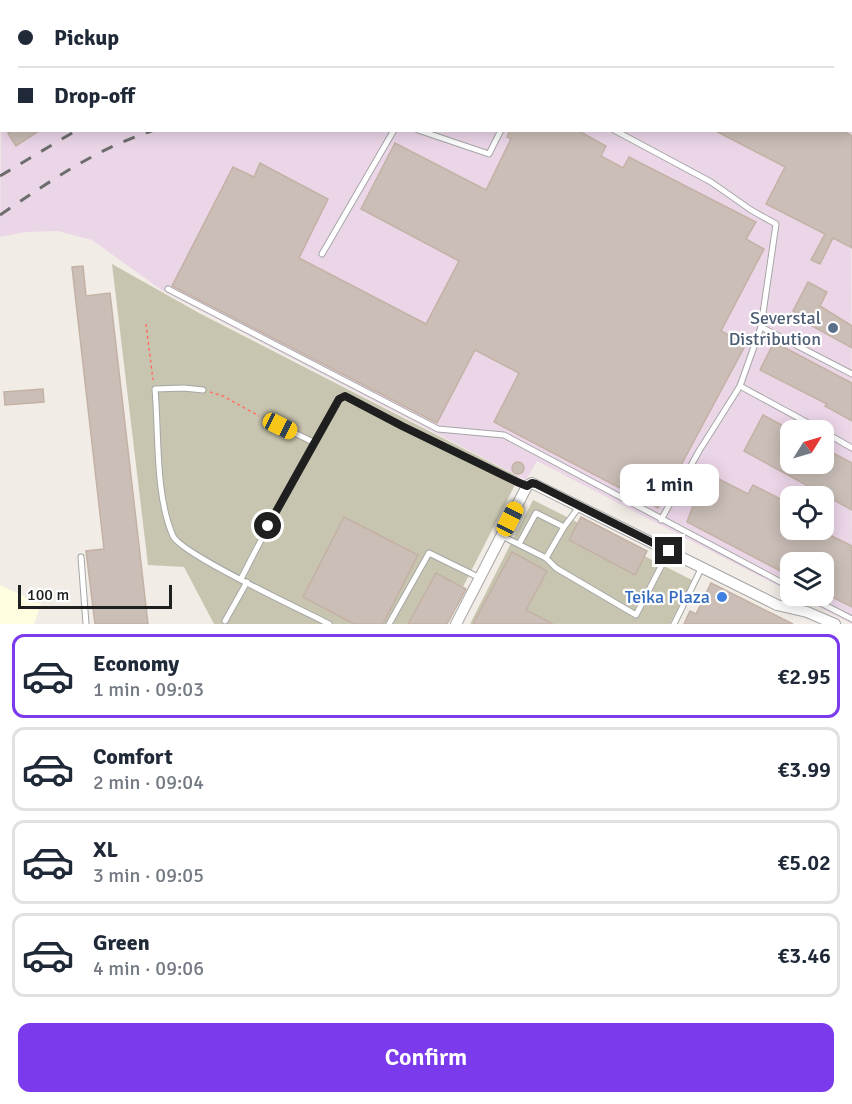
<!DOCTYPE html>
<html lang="en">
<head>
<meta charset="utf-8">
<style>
	body { margin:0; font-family:Signika,sans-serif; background:#f6f6f7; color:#1f2937; height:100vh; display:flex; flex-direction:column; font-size:22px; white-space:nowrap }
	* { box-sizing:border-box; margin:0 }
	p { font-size:20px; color:#747a83 }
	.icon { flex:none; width:33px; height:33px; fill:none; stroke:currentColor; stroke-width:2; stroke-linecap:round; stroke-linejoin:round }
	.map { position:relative; height:624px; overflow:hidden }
	.details { display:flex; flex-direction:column; background:#fff; flex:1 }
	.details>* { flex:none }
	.guide { position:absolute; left:0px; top:0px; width:852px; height:132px; box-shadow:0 3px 15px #0003; display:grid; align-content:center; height:132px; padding:0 18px; background:#fff }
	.needle { width:39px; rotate:53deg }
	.buttons { position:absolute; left:780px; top:420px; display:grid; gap:12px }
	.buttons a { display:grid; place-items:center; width:54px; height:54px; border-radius:12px; background:#fff; box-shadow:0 3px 15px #0003; font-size:30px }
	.scale { position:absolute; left:18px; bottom:15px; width:154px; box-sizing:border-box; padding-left:6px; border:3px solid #1f1f1f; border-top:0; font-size:16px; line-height:21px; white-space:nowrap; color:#1f1f1f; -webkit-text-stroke:4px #fff; paint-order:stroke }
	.end { position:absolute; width:27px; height:27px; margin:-14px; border:8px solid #1f1f1f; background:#fff; box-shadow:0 0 0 3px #fff }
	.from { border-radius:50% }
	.bubble { position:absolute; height:42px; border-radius:12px; background:#fff; box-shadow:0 3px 15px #0003; font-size:20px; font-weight:600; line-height:42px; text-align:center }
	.car { position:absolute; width:18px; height:36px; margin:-18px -9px; border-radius:8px; box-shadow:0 0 4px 2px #0007; background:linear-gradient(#f5c518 24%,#345 0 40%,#f5c518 0 76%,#345 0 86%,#f5c518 0) }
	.guide b { display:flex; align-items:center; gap:21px; height:57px; font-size:22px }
	.guide b+b { border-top:2px solid #e0e1e3 }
	.guide i { width:15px; height:15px; background:#1f2937 }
	ul { padding:10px 0 0; list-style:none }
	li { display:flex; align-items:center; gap:18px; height:84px; margin:0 12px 9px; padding:0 6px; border:3px solid #e0e1e3; border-radius:12px }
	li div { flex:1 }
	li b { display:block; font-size:22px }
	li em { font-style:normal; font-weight:600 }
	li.selected { border-color:#7c3aed }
	li>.icon { width:54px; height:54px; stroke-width:1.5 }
	.button { display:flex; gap:12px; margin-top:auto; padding:12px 18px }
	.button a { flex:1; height:69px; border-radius:12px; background:#7c3aed; color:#fff; font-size:24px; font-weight:600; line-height:69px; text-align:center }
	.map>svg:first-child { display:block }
	.industrial { fill:#ebd6e8; fill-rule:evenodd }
	.education { fill:#fffde0 }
	.construction { fill:#c7c5af }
	.building { fill:#cabeb7; stroke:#c4b1a5; stroke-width:1.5 }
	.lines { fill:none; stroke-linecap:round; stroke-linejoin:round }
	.service-casing { stroke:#a6a6a6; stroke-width:7 }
	.minor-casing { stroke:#a6a6a6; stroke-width:12 }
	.path { stroke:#ff6f68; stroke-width:1.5; stroke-dasharray:3 3; stroke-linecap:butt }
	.service { stroke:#fff; stroke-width:5 }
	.minor { stroke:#fff; stroke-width:10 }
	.rail { stroke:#6d6d6d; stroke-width:3; stroke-dasharray:12 12; stroke-linecap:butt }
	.route { stroke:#1f1f1f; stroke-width:8 }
	.service-dot { fill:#5c6f8a; stroke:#fff; stroke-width:2 }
	.shop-dot { fill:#3f7fe0; stroke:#fff; stroke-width:2 }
	.labels { text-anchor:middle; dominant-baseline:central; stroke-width:4.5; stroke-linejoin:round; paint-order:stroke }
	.service-label { font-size:18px; fill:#4e5e75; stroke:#fff; text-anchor:end }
	.shop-label { font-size:18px; fill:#366cbe; stroke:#fff; text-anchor:end }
</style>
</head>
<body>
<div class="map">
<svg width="852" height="624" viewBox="0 0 852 624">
	<rect width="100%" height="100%" fill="#f1ece5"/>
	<g class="industrial">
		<path d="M 0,0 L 300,0 L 2,2 L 1,23 Z"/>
		<path d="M 851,29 L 852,624 L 797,596 L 824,596 L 824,562 L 790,562 L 790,592 L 537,461 L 526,480 L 163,291 L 92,240 L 58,231 L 25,232 L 0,237 L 1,118 L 2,130 L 850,130 ZM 790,430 L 824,430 L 824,464 L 790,464 ZM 790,496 L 824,496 L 824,530 L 790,530 Z"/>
	</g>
	<path class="education" d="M 0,585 L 41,604 L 34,624 L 0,624 Z"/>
	<g class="construction">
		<path d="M 112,264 L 199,313 L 519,477 L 463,587 L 436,573 L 409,621 L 414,624 L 214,624 L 184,567 L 148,565 Z"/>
		<path d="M 533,500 L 692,580 L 670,624 L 470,624 Z"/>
	</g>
	<g class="building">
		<path d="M 13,130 L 40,130 L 16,146 L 8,133 Z"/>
		<path d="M 510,130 L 577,130 L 606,146 L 601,156 L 623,168 L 629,157 L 756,222 L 746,239 L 764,249 L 721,331 L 746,344 L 658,508 L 494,422 L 519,373 L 475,350 L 437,423 L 172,286 L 233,167 L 254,177 L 260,163 L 328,199 L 299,258 L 426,324 L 459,261 L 361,209 L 395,143 L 486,190 L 511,139 L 507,137 Z"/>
		<path d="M 714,130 L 842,130 L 852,136 L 852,248 L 833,238 L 820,264 L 811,260 L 825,234 L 766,204 L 785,167 Z"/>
		<path d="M 83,266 L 86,296 L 110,293 L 148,624 L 95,624 L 86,551 L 104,549 L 72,267 Z"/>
		<path d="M 808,282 L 827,292 L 820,306 L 852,326 L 852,348 L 812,326 L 814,322 L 793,311 Z"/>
		<path d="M 774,342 L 852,383 L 852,421 L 825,406 L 827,404 L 760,370 Z"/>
		<path d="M 43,389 L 44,402 L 5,405 L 4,392 Z"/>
		<path d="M 763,415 L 791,430 L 790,464 L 824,464 L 824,448 L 852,463 L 852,510 L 744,451 Z"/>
		<circle cx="518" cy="468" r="6"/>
		<path d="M 709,474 L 748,494 L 753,485 L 790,504 L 790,530 L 820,530 L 852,546 L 852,607 L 824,593 L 824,562 L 790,562 L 790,576 L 687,522 L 693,506 L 686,503 L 694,485 L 702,488 Z"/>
		<path d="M 344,517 L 418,555 L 383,624 L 354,624 L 303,597 Z"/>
		<path d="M 581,517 L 647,551 L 635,575 L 569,540 Z"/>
		<path d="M 512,552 L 547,571 L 526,610 L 553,624 L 473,624 Z"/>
		<path d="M 436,573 L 466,589 L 447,624 L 408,624 Z"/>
		<path d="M 711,583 L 793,624 L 684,624 L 690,611 L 696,614 Z"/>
	</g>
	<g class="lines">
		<g class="service-casing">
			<g id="service">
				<path d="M 257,0 L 257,2"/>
				<path d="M 284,2 L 285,0"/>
				<path d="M 0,95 L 2,97"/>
				<path d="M 418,130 L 489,154 L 501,130"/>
				<path d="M 614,130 L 711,182 L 751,210 L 776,224 L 761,327 L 740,386 L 699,451 L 661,520"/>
				<path d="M 322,254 L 394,130"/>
				<path d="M 168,289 L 438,429 L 504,435 L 790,587"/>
				<path d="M 761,327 L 852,374"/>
				<path d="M 740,386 L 821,430"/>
				<path d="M 203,390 L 184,388 L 155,389 C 159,434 155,495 173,536 C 181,554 304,611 329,624"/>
				<path d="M 266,419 L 313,442"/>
				<path d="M 824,432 L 852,448"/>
				<path d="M 502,536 L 546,558 L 556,568 L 636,615 L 669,551"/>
				<path d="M 519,544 L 536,513 L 564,527"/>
				<path d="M 81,557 L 86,624"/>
				<path d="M 546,558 L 564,527 L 579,507"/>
				<path d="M 241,579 C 272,518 304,458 339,399 L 345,396 L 402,426 L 527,486"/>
				<path d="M 807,596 L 852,619"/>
				<path d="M 225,621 L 247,582"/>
				<path d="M 389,624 L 429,553 L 480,578"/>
				<path d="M 674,624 L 701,569"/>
			</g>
		</g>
		<g class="minor-casing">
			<g id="minor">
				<path d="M 313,2 L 315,0"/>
				<path d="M 0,103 L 2,102"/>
				<path d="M 456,624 L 527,486 L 532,483 L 777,605 L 807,612 L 835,624"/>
			</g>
		</g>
		<g class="path">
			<path d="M 146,324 L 153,380"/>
			<path d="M 210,392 L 223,396 L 259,416"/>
		</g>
		<use href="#service" class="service"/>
		<use href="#minor" class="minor"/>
		<g class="rail">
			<path d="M 412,2 L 419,0"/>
			<path d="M 447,2 L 456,0"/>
			<path d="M 850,115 L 852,115"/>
			<path d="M 0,176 L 77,130"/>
			<path d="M 0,215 C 52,180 94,150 154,130"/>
		</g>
	</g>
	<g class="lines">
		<path class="route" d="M 268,526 L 339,399 L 345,396 L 402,426 L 517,482 L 527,486 L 532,483 L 536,484 L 669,551"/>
	</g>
	<circle class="service-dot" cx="833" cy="328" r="6"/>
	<circle class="shop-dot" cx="722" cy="597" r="6"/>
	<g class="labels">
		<g class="service-label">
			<text x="821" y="318">Severstal<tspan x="821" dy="21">Distribution</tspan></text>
		</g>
		<g class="shop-label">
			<text x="710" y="597">Teika Plaza</text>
		</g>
	</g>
</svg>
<div class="buttons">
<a><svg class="needle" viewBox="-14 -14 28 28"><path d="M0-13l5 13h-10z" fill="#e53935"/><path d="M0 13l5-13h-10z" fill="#747a83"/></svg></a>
<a><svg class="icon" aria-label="locate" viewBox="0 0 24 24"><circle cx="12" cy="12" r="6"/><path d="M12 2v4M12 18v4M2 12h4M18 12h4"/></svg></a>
<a><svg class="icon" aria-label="layers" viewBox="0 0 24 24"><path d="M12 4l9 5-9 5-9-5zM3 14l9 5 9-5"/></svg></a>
</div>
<div class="scale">100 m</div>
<i class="end from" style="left:268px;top:526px"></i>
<i class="end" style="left:669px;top:551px"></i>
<div class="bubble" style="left:620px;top:464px;width:99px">1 min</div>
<i class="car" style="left:280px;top:426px;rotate:116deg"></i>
<i class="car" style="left:510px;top:519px;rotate:27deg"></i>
<div class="guide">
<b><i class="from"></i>Pickup</b>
<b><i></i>Drop-off</b>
</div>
</div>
<section class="details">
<ul>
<li class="selected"><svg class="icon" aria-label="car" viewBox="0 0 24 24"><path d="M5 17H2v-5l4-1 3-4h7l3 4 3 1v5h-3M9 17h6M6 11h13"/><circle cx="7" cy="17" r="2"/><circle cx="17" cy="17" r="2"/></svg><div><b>Economy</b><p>1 min · 09:03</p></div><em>€2.95</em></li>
<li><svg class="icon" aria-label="car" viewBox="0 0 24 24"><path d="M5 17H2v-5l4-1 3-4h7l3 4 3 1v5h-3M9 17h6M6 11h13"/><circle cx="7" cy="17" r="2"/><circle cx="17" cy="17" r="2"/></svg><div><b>Comfort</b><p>2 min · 09:04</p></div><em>€3.99</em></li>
<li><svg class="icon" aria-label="car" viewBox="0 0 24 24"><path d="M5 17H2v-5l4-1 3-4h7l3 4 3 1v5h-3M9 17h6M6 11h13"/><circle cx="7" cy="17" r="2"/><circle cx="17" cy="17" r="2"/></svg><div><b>XL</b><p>3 min · 09:05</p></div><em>€5.02</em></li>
<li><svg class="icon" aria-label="car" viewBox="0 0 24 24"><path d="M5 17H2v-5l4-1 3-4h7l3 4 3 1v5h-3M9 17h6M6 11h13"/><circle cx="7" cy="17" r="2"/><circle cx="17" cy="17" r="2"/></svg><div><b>Green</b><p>4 min · 09:06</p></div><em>€3.46</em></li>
</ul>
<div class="button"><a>Confirm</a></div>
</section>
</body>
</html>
